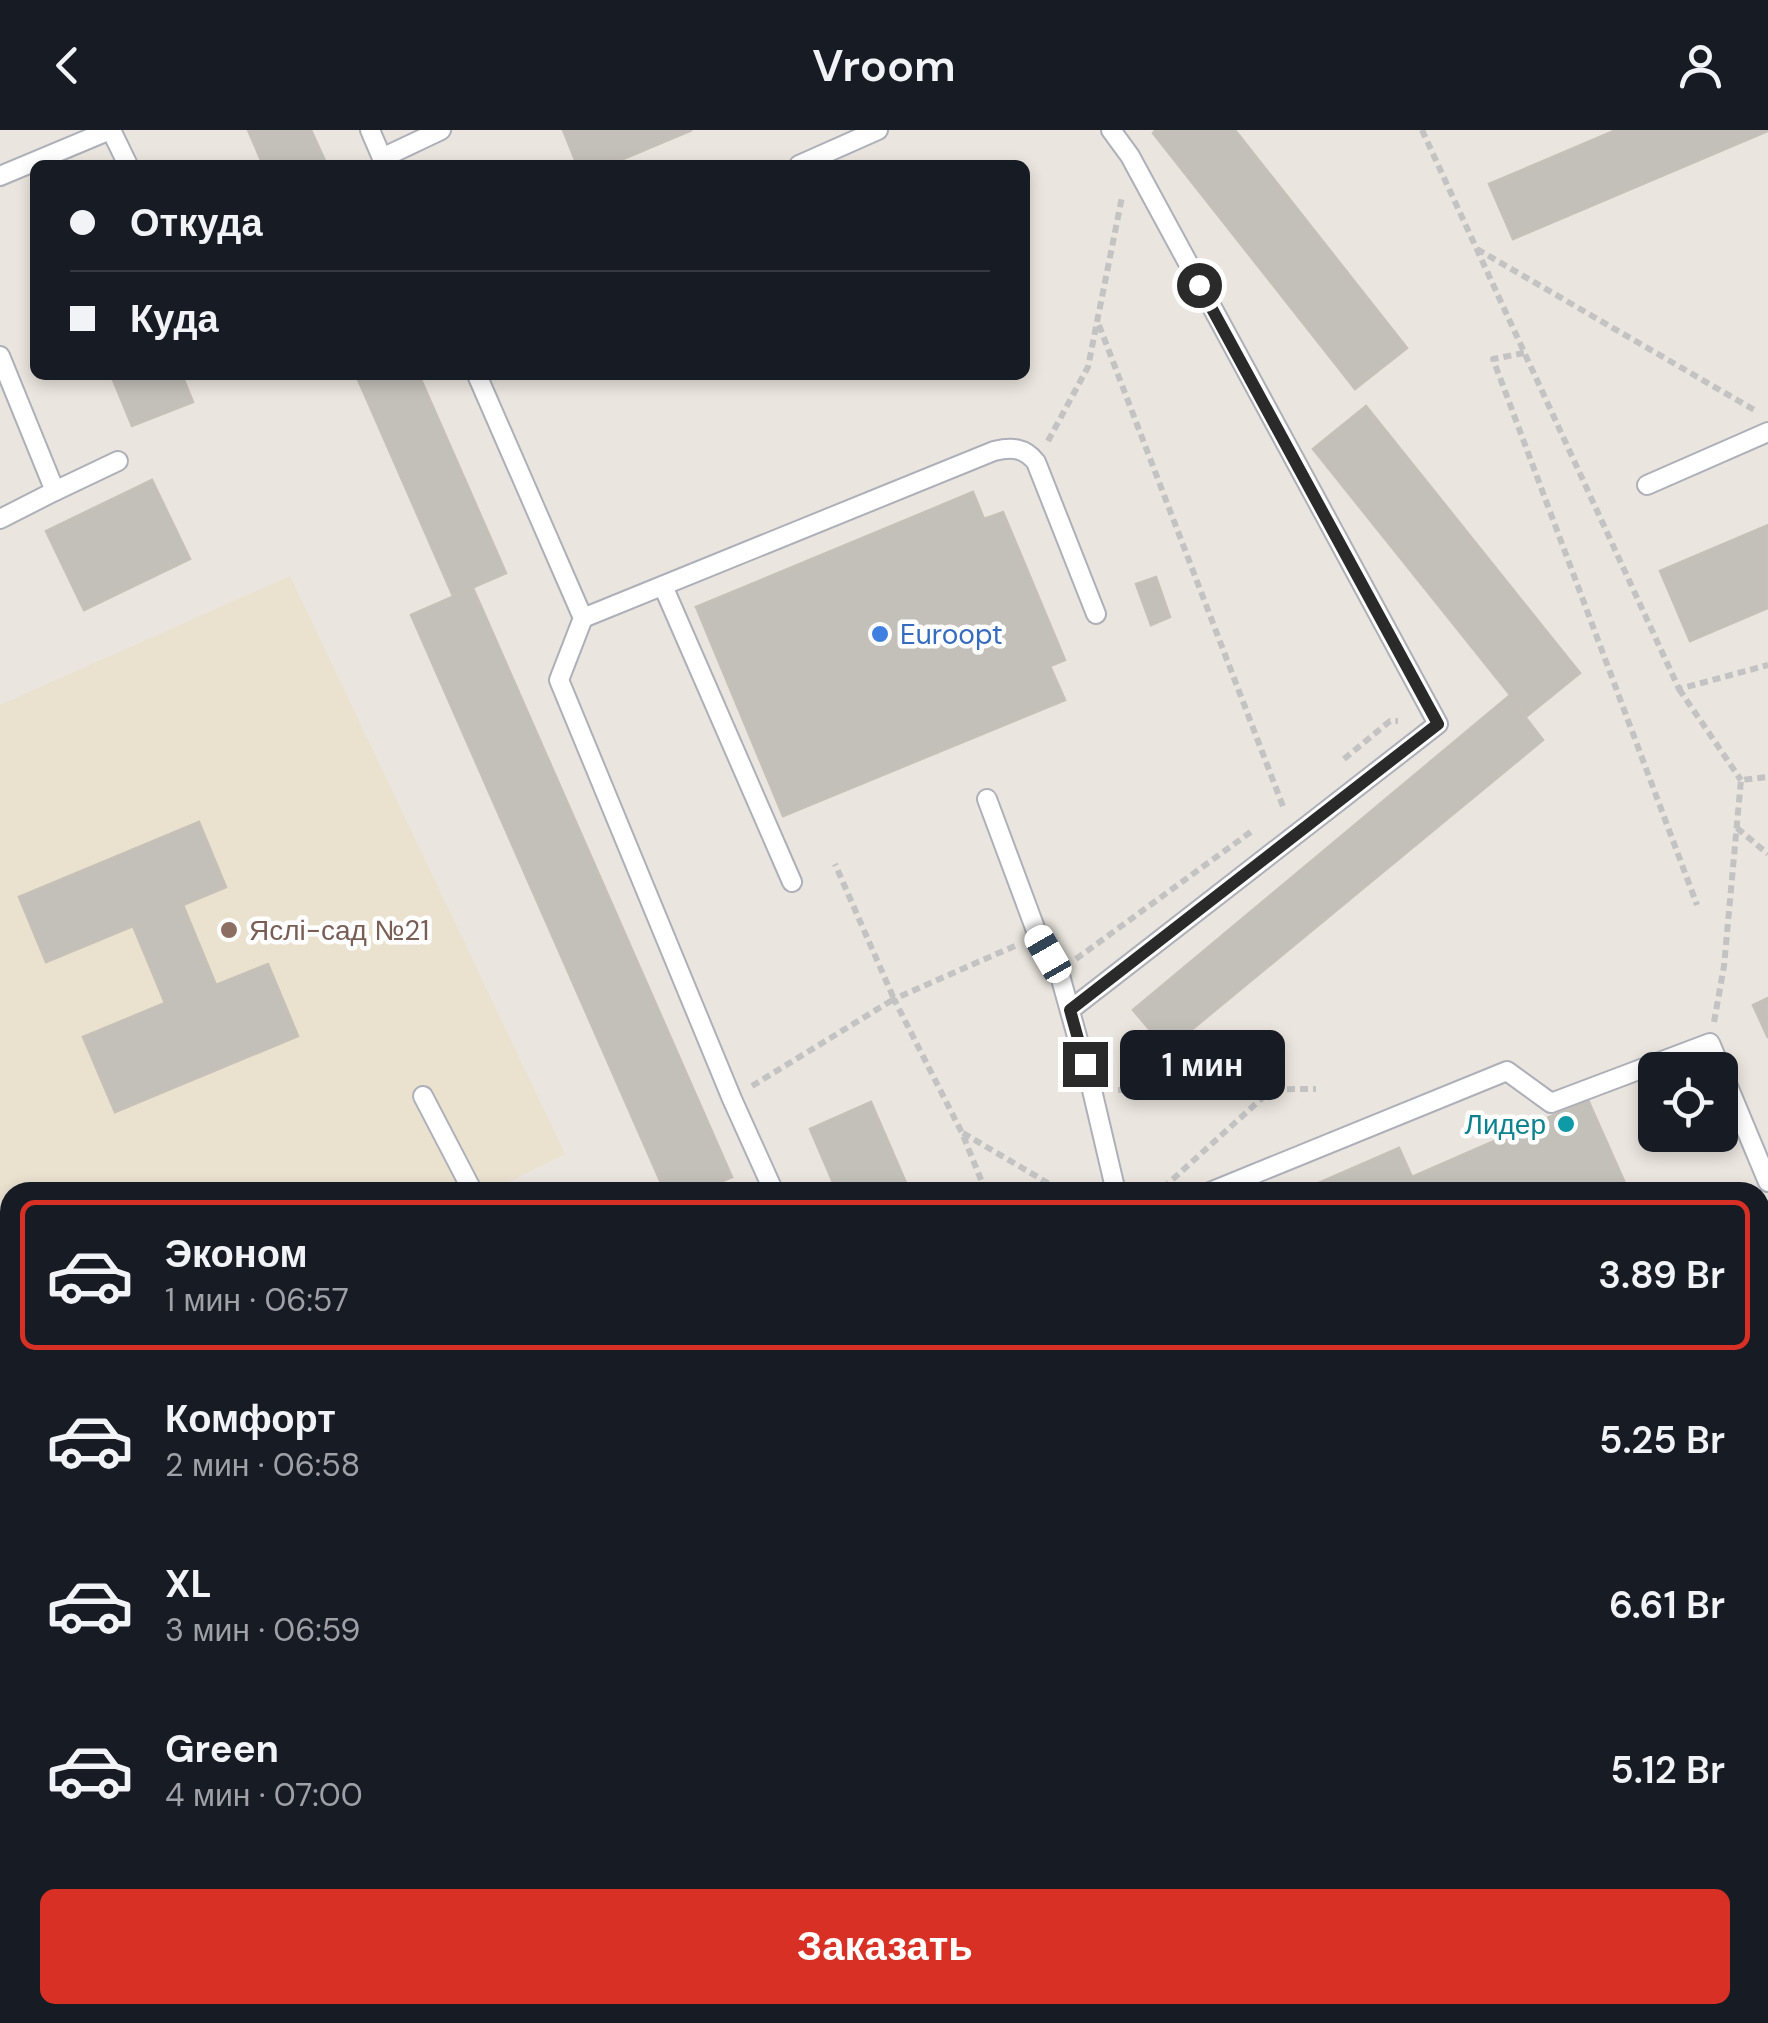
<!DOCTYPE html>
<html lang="ru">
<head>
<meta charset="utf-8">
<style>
	body { margin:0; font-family:"DM Sans",sans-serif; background:#242831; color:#f1f3f6; height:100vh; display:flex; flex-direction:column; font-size:38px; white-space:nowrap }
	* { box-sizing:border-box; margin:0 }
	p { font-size:32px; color:#9ea1a6 }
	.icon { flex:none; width:55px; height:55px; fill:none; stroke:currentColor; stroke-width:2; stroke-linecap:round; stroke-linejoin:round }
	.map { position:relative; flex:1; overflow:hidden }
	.drawer { position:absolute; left:0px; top:1052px; width:1770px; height:842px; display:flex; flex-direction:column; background:#171b24; border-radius:30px 30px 0 0; box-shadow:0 5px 15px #0003 }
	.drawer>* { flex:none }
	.guide { position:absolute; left:30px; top:30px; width:1000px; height:220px; border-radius:15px; box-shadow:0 5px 15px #0003; display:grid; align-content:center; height:220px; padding:0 40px; background:#171b24 }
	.buttons { position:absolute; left:1638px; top:922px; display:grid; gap:20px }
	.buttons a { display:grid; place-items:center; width:100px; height:100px; border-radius:15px; background:#171b24; box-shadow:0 5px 15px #0003; font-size:50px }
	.end { position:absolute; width:45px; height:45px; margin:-22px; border:12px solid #2a2a2a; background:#fff; box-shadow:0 0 0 5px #fff }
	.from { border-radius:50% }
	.bubble { position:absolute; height:70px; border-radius:15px; background:#171b24; box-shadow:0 5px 15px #0003; font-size:32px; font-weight:600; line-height:70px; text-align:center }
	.car { position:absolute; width:30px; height:60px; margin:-30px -15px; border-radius:12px; box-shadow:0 0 8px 2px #0007; background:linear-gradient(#fff 24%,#345 0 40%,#fff 0 76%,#345 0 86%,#fff 0) }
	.guide b { display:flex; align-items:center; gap:35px; height:95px; font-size:38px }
	.guide b+b { border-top:2px solid #363941 }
	.guide i { width:25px; height:25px; background:#f1f3f6 }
	ul { padding:18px 0 0; list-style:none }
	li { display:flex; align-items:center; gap:30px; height:150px; margin:0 20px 15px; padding:0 20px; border:5px solid transparent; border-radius:15px }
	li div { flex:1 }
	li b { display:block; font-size:38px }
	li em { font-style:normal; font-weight:600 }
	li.active { border-color:#d93025 }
	li>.icon { width:90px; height:90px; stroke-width:1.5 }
	.button { display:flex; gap:20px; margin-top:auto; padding:20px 40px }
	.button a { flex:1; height:115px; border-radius:15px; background:#d93025; color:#fff; font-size:40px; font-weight:600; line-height:115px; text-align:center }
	header { display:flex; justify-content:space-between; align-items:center; height:130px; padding:0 40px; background:#171b24; font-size:45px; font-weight:600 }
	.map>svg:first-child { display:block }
	.education { fill:#eae1cf }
	.medical { fill:#f0dcdd }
	.building { fill:#c3bfb9; stroke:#c5c0b8; stroke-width:2.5 }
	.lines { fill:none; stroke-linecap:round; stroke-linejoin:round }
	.lane-casing { stroke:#aeb0b9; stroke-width:22 }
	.secondary-casing { stroke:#aeb0b9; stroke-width:58 }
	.path { stroke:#c3c3c3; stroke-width:6; stroke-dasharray:8 5; stroke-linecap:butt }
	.lane { stroke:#fff; stroke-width:18 }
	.secondary { stroke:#fff; stroke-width:52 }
	.route { stroke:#2a2a2a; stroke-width:12 }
	.shop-dot { fill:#3f7fe0; stroke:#fff; stroke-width:4 }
	.education-dot { fill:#8d6e63; stroke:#fff; stroke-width:4 }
	.culture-dot { fill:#0f9aa8; stroke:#fff; stroke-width:4 }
	.labels { text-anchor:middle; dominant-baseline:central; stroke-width:9; stroke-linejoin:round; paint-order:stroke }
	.shop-label { font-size:28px; fill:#366cbe; stroke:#fff; text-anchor:start }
	.education-label { font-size:28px; fill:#785e54; stroke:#fff; text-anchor:start }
	.culture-label { font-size:28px; fill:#0d838f; stroke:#fff; text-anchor:end }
</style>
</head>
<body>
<header><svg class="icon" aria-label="back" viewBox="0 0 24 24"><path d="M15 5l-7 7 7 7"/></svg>Vroom<svg class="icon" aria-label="person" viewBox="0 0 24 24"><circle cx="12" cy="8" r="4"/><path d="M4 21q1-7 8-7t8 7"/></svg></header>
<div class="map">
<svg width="1768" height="1893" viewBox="0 0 1768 1893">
	<rect width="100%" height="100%" fill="#eae5de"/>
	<path class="education" d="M 290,446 L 565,1024 L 488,1062 L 10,1062 L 10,1092 L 0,1069 L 0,575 Z"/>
	<path class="medical" d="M 1017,1885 L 1588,1885 L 1580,1893 L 1023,1893 Z"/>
	<g class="building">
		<path d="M 248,0 L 311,0 L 327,35 L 263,35 Z"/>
		<path d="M 563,0 L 692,0 L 609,35 L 577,35 Z"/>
		<path d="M 1156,0 L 1235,0 L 1407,218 L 1355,259 L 1153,3 Z"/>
		<path d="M 1616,0 L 1768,0 L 1768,1 L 1513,109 L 1489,54 Z"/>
		<path d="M 111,245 L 182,245 L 193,272 L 132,296 Z"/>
		<path d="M 356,245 L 419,245 L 506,443 L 453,466 Z"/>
		<path d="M 1366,276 L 1580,543 L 1527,586 L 1313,319 Z"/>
		<path d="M 152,350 L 190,429 L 84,480 L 46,401 Z"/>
		<path d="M 973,362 L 984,389 L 1003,382 L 1065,530 L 1050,536 L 1065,570 L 783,686 L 696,477 Z"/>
		<path d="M 1768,395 L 1768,478 L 1690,511 L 1660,441 Z"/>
		<path d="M 1156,447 L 1170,487 L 1151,495 L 1136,454 Z"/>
		<path d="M 473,458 L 732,1047 L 698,1062 L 665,1062 L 411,485 Z"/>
		<path d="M 1509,566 L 1543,610 L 1167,920 L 1133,880 Z"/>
		<path d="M 199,692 L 226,757 L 183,775 L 216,855 L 268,834 L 298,906 L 115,982 L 83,907 L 165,873 L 133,796 L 46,832 L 19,767 Z"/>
		<path d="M 1768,868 L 1768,908 L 1753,875 Z"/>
		<path d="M 1588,970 L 1629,1062 L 1298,1062 L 1399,1018 L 1412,1047 Z"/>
		<path d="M 871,972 L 910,1062 L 837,1062 L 810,999 Z"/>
		<path d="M 0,1800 L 10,1814 L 10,1845 L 0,1853 Z"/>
		<path d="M 554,1885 L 613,1885 L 620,1893 L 523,1891 Z"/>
		<path d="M 765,1885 L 867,1885 L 873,1893 L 760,1893 L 767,1888 Z"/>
		<path d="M 1202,1885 L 1275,1885 L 1264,1893 L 1208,1893 Z"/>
	</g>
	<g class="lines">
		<g class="lane-casing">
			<g id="lane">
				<path d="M 111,0 L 128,35"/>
				<path d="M 370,0 L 385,35"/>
				<path d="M 382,28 L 441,0"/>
				<path d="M 799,35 L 878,0"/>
				<path d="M 0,46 L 110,0"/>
				<path d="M 0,226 L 55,361 L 0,389"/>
				<path d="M 477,245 L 583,488 L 559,550 L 732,969 L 774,1062"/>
				<path d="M 1647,355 L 1768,302"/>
				<path d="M 55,361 L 118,331"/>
				<path d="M 663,456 L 792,752"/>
				<path d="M 583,488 L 994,321 C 1011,317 1024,317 1036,332 L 1096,484"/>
				<path d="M 987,669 L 1038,806 L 1059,842 L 1092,960 L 1116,1062"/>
				<path d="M 1070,880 L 1438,594 L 1130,26 L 1111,0"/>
				<path d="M 423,966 L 473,1062"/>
				<path d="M 1210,1062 L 1507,941 L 1551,973 L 1710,913 L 1768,1052"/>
				<path d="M 1760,1554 L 1768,1547"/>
				<path d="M 947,1885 L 949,1893"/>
				<path d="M 656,1893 L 666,1885"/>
				<path d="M 1669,1893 L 1670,1885"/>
			</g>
		</g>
		<g class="secondary-casing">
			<g id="secondary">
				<path d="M 1760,1253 L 1768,1252"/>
				<path d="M 0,1507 L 10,1506"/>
			</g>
		</g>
		<g class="path">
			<path d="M 1422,0 L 1679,559 L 1768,535"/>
			<path d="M 1477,119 L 1756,281"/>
			<path d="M 1099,195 L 1284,679"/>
			<path d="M 1524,223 L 1493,229 L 1697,775"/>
			<path d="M 1048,311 L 1088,237 L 1122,67"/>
			<path d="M 1679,559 L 1741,650"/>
			<path d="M 1344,629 L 1390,591 L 1398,591"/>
			<path d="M 1737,698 L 1768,724"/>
			<path d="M 1076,829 L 1252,701"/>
			<path d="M 1714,892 L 1724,836 L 1741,650 L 1768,647"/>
			<path d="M 752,956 L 894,869 L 835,734"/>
			<path d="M 1118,960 L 1316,959"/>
			<path d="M 963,1003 L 1063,1062"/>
			<path d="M 986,1062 L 962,1003 L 894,869 L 1017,815"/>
			<path d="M 1151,1062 L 1161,1060 L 1271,960"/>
			<path d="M 1760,1192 L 1768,1191"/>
			<path d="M 0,1450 L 10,1448"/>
			<path d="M 0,1555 L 10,1554"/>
		</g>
		<use href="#lane" class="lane"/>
		<use href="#secondary" class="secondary"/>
	</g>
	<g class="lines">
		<path class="route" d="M 1085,934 L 1070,880 L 1438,594 L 1199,155"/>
	</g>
	<circle class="shop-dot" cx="880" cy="504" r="10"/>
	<circle class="education-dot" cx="229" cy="800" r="10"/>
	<circle class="culture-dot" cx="1566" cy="994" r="10"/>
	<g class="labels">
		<g class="shop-label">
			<text x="900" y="504">Euroopt</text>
		</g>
		<g class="education-label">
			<text x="249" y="800">Яслі-сад №21</text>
		</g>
		<g class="culture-label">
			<text x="1546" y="994">Лидер</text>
		</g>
	</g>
</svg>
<div class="buttons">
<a><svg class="icon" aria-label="locate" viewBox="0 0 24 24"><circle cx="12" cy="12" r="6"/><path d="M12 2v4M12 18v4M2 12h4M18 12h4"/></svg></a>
</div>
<i class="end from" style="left:1199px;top:155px"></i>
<i class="end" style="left:1085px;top:934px"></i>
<div class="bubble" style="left:1120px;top:900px;width:165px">1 мин</div>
<i class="car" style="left:1048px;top:824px;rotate:330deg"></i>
<div class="guide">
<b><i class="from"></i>Откуда</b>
<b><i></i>Куда</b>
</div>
<section class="drawer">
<ul>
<li class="active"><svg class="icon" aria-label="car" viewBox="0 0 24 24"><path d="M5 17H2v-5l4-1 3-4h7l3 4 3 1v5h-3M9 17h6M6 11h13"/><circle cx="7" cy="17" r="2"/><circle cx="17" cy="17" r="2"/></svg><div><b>Эконом</b><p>1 мин · 06:57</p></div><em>3.89 Br</em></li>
<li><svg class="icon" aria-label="car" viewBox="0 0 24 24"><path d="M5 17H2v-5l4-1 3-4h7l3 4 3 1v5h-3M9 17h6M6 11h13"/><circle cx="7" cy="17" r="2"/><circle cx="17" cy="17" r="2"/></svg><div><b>Комфорт</b><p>2 мин · 06:58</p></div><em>5.25 Br</em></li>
<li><svg class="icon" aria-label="car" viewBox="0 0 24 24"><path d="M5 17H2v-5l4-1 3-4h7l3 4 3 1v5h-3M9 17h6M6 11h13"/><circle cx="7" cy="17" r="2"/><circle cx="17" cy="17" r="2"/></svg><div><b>XL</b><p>3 мин · 06:59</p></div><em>6.61 Br</em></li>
<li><svg class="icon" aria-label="car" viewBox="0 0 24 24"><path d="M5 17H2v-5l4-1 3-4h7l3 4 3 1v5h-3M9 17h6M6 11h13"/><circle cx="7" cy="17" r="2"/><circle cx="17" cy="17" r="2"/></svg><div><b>Green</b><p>4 мин · 07:00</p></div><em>5.12 Br</em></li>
</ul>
<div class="button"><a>Заказать</a></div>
</section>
</div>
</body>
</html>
